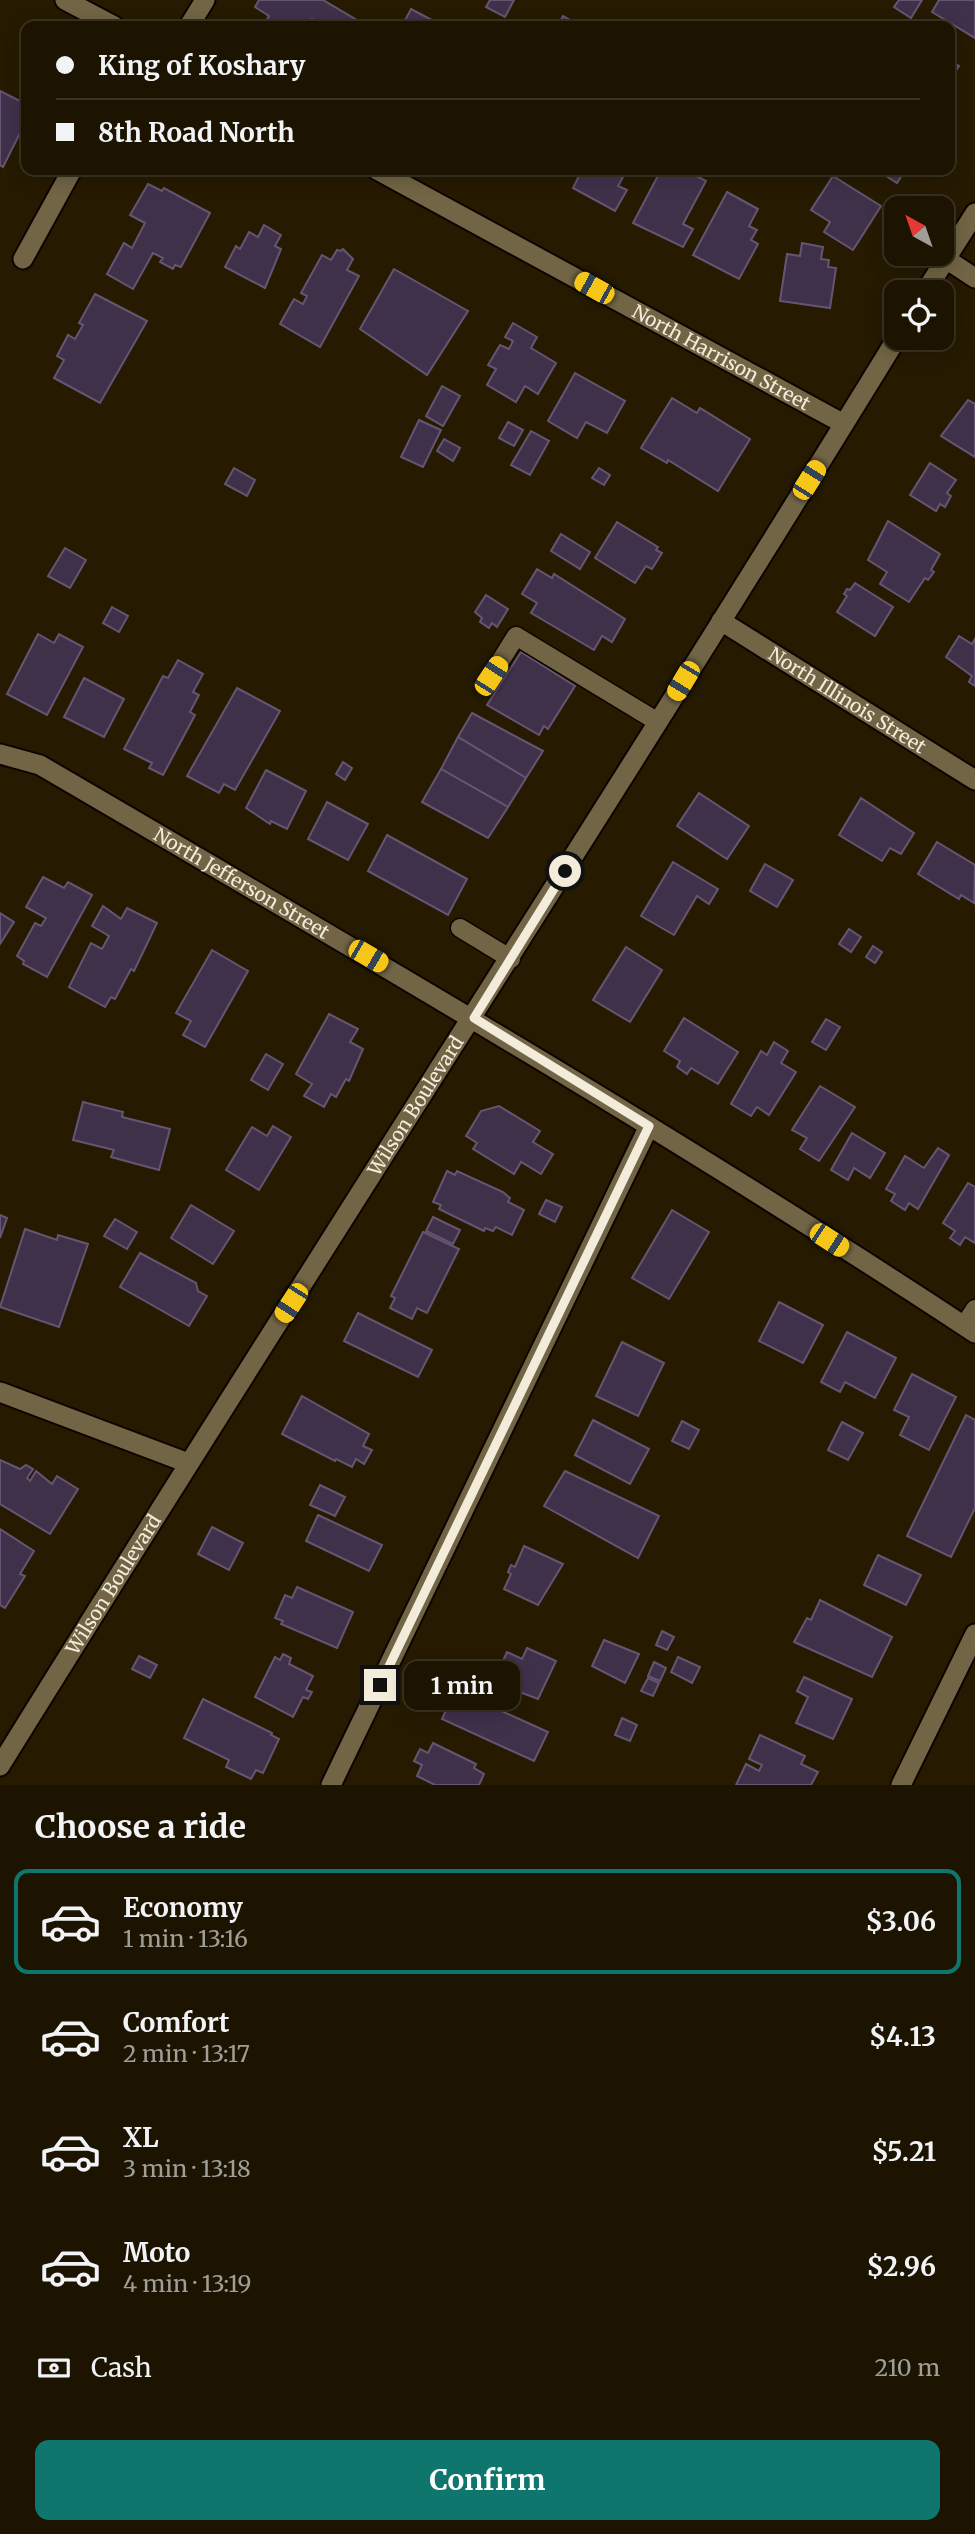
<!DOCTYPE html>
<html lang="en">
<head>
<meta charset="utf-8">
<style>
	body { margin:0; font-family:Merriweather,serif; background:#29210f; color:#f1f3f6; height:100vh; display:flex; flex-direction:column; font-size:26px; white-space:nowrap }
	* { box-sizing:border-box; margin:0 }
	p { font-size:23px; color:#a09e99 }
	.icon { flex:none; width:38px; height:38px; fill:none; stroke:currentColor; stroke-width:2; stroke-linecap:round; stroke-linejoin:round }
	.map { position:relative; height:1785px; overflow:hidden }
	.sheet { display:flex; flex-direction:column; background:#1c1400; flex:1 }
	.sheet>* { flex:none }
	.hud { position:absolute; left:21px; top:21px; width:934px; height:154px; border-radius:14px; box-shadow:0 4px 18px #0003,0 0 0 2px #3a3322; display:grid; align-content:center; height:154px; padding:0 35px; background:#1c1400 }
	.needle { width:46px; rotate:320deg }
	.controls { position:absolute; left:884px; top:196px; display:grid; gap:14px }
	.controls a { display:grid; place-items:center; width:70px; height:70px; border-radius:14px; background:#1c1400; box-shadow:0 4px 18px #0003,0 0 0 2px #3a3322; font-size:35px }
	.end { position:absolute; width:32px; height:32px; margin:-16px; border:9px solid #f3ecda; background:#111; box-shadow:0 0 0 4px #111 }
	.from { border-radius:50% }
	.bubble { position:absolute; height:49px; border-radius:14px; background:#1c1400; box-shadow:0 4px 18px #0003,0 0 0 2px #3a3322; font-size:23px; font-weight:700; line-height:49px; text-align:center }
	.car { position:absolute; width:21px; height:42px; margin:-21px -10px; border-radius:9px; box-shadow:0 0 5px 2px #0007; background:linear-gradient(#f5c518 24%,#345 0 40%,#f5c518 0 76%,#345 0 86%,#f5c518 0) }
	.hud b { display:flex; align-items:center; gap:24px; height:66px; font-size:26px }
	.hud b+b { border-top:2px solid #3a3322 }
	.hud i { width:18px; height:18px; background:#f1f3f6 }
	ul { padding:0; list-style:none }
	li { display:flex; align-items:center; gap:21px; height:105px; margin:0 14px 10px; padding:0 21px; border:4px solid transparent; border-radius:14px }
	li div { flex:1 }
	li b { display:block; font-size:26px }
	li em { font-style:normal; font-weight:700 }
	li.on { border-color:#0f766e }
	li>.icon { width:63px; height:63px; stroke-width:1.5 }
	h2 { padding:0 35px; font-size:32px; line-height:84px }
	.pay { display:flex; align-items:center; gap:18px; height:77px; padding:0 35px; font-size:26px }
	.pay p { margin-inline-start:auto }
	.button { display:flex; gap:14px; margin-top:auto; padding:14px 35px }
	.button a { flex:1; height:80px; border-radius:14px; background:#0f766e; color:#fff; font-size:28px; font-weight:700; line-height:80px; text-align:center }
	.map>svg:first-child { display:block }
	.building { fill:#40314b; stroke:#665572; stroke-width:2 }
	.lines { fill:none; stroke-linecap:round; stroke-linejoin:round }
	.service-casing { stroke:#0e0500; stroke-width:21 }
	.minor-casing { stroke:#0e0500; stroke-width:23 }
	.tertiary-casing { stroke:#0e0500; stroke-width:23 }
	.secondary-casing { stroke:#0e0500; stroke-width:23 }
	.service { stroke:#726545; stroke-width:18 }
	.minor { stroke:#726545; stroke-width:19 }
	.tertiary { stroke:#726545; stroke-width:19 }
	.secondary { stroke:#726545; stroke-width:19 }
	.tree { fill:#6e7f3d }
	.route { stroke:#f3ecda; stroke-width:9 }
	.labels { text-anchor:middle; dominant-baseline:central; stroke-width:5; stroke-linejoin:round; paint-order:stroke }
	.street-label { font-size:19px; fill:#f3ecda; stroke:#0a0600 }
</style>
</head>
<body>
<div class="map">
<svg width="975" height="1785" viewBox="0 0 975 1785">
	<rect width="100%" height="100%" fill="#261a00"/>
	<g class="building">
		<path d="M 259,0 L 323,0 L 367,26 L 319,26 L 321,24 L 312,19 L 307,26 L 263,26 L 269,16 L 255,7 Z"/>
		<path d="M 490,0 L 514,0 L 505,17 L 486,7 Z"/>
		<path d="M 899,0 L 922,0 L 911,18 L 894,7 Z"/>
		<path d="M 939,0 L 975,0 L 975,38 L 932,12 Z"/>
		<path d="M 411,9 L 443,26 L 402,26 Z"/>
		<path d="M 563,16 L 581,26 L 558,26 Z"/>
		<path d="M 950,60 L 959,66 L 950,79 Z"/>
		<path d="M 0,91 L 26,104 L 24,115 L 26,121 L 3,167 L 0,165 Z"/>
		<path d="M 582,170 L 618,170 L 616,174 L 623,177 L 618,186 L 627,190 L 615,211 L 573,188 Z"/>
		<path d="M 661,170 L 685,170 L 706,181 L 683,224 L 693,229 L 683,247 L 633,223 Z"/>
		<path d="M 877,170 L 905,170 L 897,183 Z"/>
		<path d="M 833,176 L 881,206 L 853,250 L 824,232 L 830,222 L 811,210 Z"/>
		<path d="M 148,184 L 162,191 L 164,188 L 210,213 L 181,267 L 175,265 L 173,269 L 160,262 L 163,258 L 153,253 L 133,289 L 107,274 L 124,243 L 132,248 L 145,223 L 130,215 Z"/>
		<path d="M 727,192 L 758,209 L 749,226 L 757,230 L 751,240 L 758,244 L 739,279 L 693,255 Z"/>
		<path d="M 264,225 L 281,235 L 275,246 L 281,249 L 265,288 L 225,267 L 236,246 L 240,249 L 249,232 L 258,237 Z"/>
		<path d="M 802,243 L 823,247 L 821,259 L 829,260 L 828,267 L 836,268 L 830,308 L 780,301 L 787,254 L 800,256 Z"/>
		<path d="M 343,249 L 353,259 L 347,270 L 359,276 L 320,347 L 280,324 L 294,299 L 303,304 L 307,296 L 301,293 L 322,255 L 331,260 L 337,250 L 341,251 Z"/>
		<path d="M 394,269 L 468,311 L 427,375 L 360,329 Z"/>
		<path d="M 95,294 L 147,321 L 100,403 L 54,378 L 64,360 L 57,356 L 68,335 L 75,339 L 83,325 L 79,323 Z"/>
		<path d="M 513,323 L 537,337 L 531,348 L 556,363 L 538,394 L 525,386 L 516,402 L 487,385 L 496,369 L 488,365 L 500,345 L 509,349 L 513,341 L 505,337 Z"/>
		<path d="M 575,373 L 625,401 L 607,433 L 586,422 L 577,438 L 548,421 Z"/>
		<path d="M 442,386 L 460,396 L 443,426 L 426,416 Z"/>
		<path d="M 672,398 L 697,413 L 700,408 L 750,439 L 718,491 L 668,460 L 667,463 L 641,448 Z"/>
		<path d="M 968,400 L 975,404 L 975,457 L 941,436 Z"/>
		<path d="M 419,420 L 441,430 L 423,467 L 401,457 Z"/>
		<path d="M 508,422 L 523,430 L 514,446 L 499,438 Z"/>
		<path d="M 531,431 L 549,441 L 530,475 L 511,465 Z"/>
		<path d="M 444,439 L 460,448 L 453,461 L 437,451 Z"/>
		<path d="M 930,463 L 956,480 L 947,493 L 951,496 L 945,507 L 940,504 L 936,511 L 910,495 Z"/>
		<path d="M 234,468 L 255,480 L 247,496 L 225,484 Z"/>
		<path d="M 599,468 L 610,475 L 604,485 L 592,478 Z"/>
		<path d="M 888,521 L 940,554 L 931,570 L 934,572 L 928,580 L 925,578 L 909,602 L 880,584 L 887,572 L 868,560 Z"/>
		<path d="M 617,522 L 658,547 L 656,550 L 662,553 L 652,569 L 646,566 L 635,583 L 595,558 Z"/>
		<path d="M 561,534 L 590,552 L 580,569 L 551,551 Z"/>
		<path d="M 65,548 L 86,560 L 70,588 L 48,576 Z"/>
		<path d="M 537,569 L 552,578 L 554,574 L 625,619 L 612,642 L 602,636 L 594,650 L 531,613 L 537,603 L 522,594 Z"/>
		<path d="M 855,583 L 893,607 L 875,636 L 837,612 L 847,596 L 844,594 L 847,589 L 850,590 Z"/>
		<path d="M 486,595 L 508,609 L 497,627 L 492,623 L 489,628 L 480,622 L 482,618 L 475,612 Z"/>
		<path d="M 112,607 L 128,616 L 119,632 L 103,623 Z"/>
		<path d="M 38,634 L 54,643 L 59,634 L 83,647 L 47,715 L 7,694 Z"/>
		<path d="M 959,636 L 972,644 L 975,639 L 975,686 L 969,682 L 972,676 L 946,657 Z"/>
		<path d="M 521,652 L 575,686 L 548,729 L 544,726 L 539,735 L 487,705 Z"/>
		<path d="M 178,660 L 203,674 L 193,692 L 199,695 L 190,712 L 195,715 L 163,775 L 149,768 L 152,763 L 124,749 L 163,676 L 168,678 Z"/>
		<path d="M 84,678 L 124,699 L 104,737 L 64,717 Z"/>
		<path d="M 237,688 L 280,711 L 235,790 L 224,784 L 219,793 L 187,776 Z"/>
		<path d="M 472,713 L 543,751 L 526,778 L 458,737 Z"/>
		<path d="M 458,737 L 526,778 L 508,807 L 441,769 Z"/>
		<path d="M 343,762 L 352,768 L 345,780 L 336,774 Z"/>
		<path d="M 441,769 L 508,807 L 488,838 L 422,802 Z"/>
		<path d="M 266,770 L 306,791 L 287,829 L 271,821 L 270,824 L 246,808 Z"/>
		<path d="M 699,793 L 749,826 L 727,859 L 677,826 Z"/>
		<path d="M 861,798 L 914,833 L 901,854 L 890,848 L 882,861 L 839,835 Z"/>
		<path d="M 327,802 L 368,824 L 348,860 L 308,839 Z"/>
		<path d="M 387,835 L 467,879 L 448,915 L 368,871 Z"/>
		<path d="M 937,842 L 975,865 L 974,903 L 961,895 L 959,899 L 918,874 Z"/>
		<path d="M 673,862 L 718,889 L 709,904 L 697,896 L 674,935 L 641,916 Z"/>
		<path d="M 765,864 L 793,880 L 777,907 L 750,891 Z"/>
		<path d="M 43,877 L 64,888 L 68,882 L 92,895 L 47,977 L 23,964 L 24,961 L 17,956 L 35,923 L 41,926 L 46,918 L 26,907 Z"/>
		<path d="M 103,906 L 121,919 L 127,908 L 157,923 L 134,971 L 131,969 L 115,999 L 111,997 L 105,1007 L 69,987 L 91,943 L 102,949 L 109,936 L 92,926 Z"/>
		<path d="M 0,913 L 14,922 L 0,944 Z"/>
		<path d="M 849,929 L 861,937 L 851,952 L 839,944 Z"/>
		<path d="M 873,946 L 882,952 L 875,963 L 866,957 Z"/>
		<path d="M 626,947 L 662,970 L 630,1022 L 593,1000 Z"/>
		<path d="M 212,950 L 248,971 L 205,1047 L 183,1035 L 191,1021 L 176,1013 Z"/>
		<path d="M 329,1014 L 358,1029 L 350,1042 L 363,1049 L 349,1081 L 346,1079 L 336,1097 L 331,1094 L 324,1107 L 304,1096 L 312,1084 L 296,1074 Z"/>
		<path d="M 684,1018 L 738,1052 L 718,1084 L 691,1068 L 687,1074 L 677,1067 L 680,1061 L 664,1051 Z"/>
		<path d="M 826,1019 L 840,1027 L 826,1050 L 812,1042 Z"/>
		<path d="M 774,1042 L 788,1051 L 781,1063 L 796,1072 L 769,1115 L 757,1107 L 751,1116 L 731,1104 L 761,1051 L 767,1055 Z"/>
		<path d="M 266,1054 L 283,1064 L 268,1090 L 251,1080 Z"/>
		<path d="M 820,1086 L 855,1107 L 819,1161 L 800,1149 L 807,1138 L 792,1130 Z"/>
		<path d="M 83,1102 L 123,1112 L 122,1117 L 170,1129 L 159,1170 L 111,1157 L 114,1150 L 73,1140 Z"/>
		<path d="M 499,1106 L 540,1131 L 533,1142 L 553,1154 L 541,1174 L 521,1162 L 514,1174 L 473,1149 L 477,1143 L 466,1136 L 481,1111 Z"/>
		<path d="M 273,1126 L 291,1137 L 259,1190 L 226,1170 L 252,1127 L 267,1136 Z"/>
		<path d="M 852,1133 L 885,1153 L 870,1178 L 854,1168 L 848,1180 L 831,1170 Z"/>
		<path d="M 938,1148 L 949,1155 L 918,1209 L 909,1203 L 905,1210 L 891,1201 L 895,1194 L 886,1189 L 905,1156 L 924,1168 Z"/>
		<path d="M 447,1171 L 455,1175 L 457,1171 L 503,1192 L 510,1198 L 508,1202 L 524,1210 L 512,1235 L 496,1227 L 493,1231 L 485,1228 L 484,1231 L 439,1209 L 441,1205 L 433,1202 Z"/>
		<path d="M 968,1183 L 975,1187 L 975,1243 L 965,1237 L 960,1245 L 950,1238 L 955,1231 L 943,1223 Z"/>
		<path d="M 546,1200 L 562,1207 L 555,1222 L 539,1214 Z"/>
		<path d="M 191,1205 L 234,1231 L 213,1264 L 171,1238 Z"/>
		<path d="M 672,1210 L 709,1232 L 669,1299 L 632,1278 Z"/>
		<path d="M 0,1215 L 7,1218 L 0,1238 Z"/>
		<path d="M 433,1217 L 460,1230 L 453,1244 L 426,1231 Z"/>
		<path d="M 115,1219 L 137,1232 L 127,1249 L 104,1236 Z"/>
		<path d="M 25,1229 L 57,1240 L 58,1235 L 88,1244 L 59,1327 L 0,1307 Z"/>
		<path d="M 423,1232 L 459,1249 L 427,1313 L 417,1308 L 412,1319 L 390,1308 L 395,1298 L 391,1296 Z"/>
		<path d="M 140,1253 L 196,1283 L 198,1291 L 207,1296 L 189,1326 L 120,1287 Z"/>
		<path d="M 779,1302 L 823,1325 L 803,1363 L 759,1341 Z"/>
		<path d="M 358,1313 L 432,1350 L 418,1377 L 344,1341 Z"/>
		<path d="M 847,1332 L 896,1358 L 875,1398 L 845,1382 L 840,1392 L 821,1382 Z"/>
		<path d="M 622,1342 L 664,1363 L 638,1416 L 596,1396 Z"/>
		<path d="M 912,1374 L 956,1397 L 929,1450 L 900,1435 L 909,1417 L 894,1410 Z"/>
		<path d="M 302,1396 L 369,1434 L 363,1446 L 372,1450 L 364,1464 L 356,1459 L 352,1467 L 336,1459 L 335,1461 L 282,1434 Z"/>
		<path d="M 966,1415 L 975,1420 L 975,1508 L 951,1557 L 907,1536 Z"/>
		<path d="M 593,1420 L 649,1449 L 630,1484 L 575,1455 Z"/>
		<path d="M 682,1421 L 699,1430 L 689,1449 L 672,1441 Z"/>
		<path d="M 842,1422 L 863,1433 L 848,1460 L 828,1450 Z"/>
		<path d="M 0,1460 L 20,1469 L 26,1465 L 33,1469 L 27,1478 L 30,1481 L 36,1471 L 52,1484 L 57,1476 L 78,1489 L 50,1534 L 0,1504 Z"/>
		<path d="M 565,1471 L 659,1516 L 638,1558 L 544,1506 Z"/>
		<path d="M 320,1485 L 345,1497 L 335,1516 L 310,1505 Z"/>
		<path d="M 318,1515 L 382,1545 L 369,1571 L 306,1541 Z"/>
		<path d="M 212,1527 L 243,1543 L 229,1570 L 198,1554 Z"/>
		<path d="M 0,1529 L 34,1551 L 20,1574 L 25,1576 L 5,1608 L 0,1605 Z"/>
		<path d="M 524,1546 L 563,1564 L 538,1605 L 504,1589 L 511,1574 L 508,1572 L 511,1565 L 515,1567 Z"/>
		<path d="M 878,1555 L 921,1575 L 906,1605 L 864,1585 Z"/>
		<path d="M 297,1587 L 353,1612 L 337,1648 L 281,1624 L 283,1621 L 275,1618 L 285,1595 L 292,1598 Z"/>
		<path d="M 820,1600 L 892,1637 L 872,1677 L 794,1642 L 807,1618 L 811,1620 Z"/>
		<path d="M 662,1631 L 674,1637 L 667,1650 L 656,1645 Z"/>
		<path d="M 604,1640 L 639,1654 L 625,1683 L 592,1666 Z"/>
		<path d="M 527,1648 L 556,1661 L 538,1699 L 493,1682 L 507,1652 L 522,1659 Z"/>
		<path d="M 283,1654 L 291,1658 L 289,1664 L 313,1676 L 306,1690 L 312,1692 L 308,1699 L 303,1697 L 293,1717 L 255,1697 L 275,1657 L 280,1660 Z"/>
		<path d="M 139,1656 L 157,1665 L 150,1678 L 132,1669 Z"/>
		<path d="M 678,1657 L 700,1667 L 692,1683 L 671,1672 Z"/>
		<path d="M 654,1662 L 666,1668 L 660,1681 L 648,1676 Z"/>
		<path d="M 804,1677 L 852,1699 L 833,1739 L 796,1723 L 808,1697 L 797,1691 Z"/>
		<path d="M 648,1678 L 659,1683 L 653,1696 L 641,1691 Z"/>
		<path d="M 455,1690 L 548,1732 L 534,1761 L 442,1719 Z"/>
		<path d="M 203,1699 L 272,1733 L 271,1735 L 279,1739 L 263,1773 L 256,1770 L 251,1779 L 226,1767 L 229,1760 L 184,1738 Z"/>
		<path d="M 622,1718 L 637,1725 L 630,1741 L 615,1735 Z"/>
		<path d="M 760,1735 L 805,1756 L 801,1764 L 818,1772 L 811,1785 L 736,1785 L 746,1764 L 759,1771 L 762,1765 L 749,1759 Z"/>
		<path d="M 433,1743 L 476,1764 L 474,1768 L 484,1774 L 479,1785 L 435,1785 L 417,1776 L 422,1765 L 414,1761 L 420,1749 L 428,1753 Z"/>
	</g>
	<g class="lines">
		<g class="service-casing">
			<g id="service">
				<path d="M 491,676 L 516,636 L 658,722"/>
				<path d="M 460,928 L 511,959"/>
				<path d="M 964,1326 L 975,1309"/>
			</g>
		</g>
		<g class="minor-casing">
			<g id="minor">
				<path d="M 189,26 L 205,0"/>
				<path d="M 23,259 L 72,170"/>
				<path d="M 946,259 L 975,278"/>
				<path id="s1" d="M 721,621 L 975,780"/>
				<path id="s2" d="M 0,754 L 40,765 C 355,949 670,1132 975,1333"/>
				<path d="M 0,1392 L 188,1463"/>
				<path d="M 331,1785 L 649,1126"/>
				<path d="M 901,1785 L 975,1634"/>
			</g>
		</g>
		<g class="tertiary-casing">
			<g id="tertiary">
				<path d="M 65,0 L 114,26"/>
				<path id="s3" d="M 377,170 L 844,424"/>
			</g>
		</g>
		<g class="secondary-casing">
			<g id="secondary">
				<path d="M 925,292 L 975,213"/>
				<path id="s4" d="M 0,1766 C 296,1288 603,817 897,338"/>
			</g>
		</g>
		<use href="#service" class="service"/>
		<use href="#minor" class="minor"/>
		<use href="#tertiary" class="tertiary"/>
		<use href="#secondary" class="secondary"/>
	</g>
	<circle class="tree" cx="420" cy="1673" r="10"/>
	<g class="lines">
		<path class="route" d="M 380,1685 L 649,1126 L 474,1018 L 565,871"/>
	</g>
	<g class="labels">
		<g class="street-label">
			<text stroke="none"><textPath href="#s3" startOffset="392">North Harrison Street</textPath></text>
			<text stroke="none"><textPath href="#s1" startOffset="149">North Illinois Street</textPath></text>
			<text stroke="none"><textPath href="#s2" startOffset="275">North Jefferson Street</textPath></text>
			<text stroke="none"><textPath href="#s4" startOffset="780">Wilson Boulevard</textPath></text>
			<text stroke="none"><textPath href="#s4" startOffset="214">Wilson Boulevard</textPath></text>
		</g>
	</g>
</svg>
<div class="controls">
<a><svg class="needle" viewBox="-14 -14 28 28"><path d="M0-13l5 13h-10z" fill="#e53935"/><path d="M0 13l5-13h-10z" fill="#a09e99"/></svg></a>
<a><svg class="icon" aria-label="locate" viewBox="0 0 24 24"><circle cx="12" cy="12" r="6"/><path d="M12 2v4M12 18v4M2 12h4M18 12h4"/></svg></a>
</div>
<i class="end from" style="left:565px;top:871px"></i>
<i class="end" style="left:380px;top:1685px"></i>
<div class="bubble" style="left:404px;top:1661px;width:116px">1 min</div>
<i class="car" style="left:594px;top:288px;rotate:299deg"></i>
<i class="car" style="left:809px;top:480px;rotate:32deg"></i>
<i class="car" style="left:491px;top:676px;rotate:33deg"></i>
<i class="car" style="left:683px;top:681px;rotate:211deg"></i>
<i class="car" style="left:368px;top:956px;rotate:120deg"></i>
<i class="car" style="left:829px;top:1240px;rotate:123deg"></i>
<i class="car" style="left:291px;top:1303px;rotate:213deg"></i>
<div class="hud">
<b><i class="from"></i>King of Koshary</b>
<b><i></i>8th Road North</b>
</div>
</div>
<section class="sheet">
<h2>Choose a ride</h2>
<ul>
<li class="on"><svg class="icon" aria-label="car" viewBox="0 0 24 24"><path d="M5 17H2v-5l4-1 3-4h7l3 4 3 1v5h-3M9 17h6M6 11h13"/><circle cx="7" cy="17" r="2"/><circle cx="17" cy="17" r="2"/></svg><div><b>Economy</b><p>1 min · 13:16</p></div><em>$3.06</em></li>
<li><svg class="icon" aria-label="car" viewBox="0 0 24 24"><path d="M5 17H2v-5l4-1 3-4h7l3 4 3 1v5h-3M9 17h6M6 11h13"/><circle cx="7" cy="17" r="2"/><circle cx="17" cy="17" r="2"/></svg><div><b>Comfort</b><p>2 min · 13:17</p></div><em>$4.13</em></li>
<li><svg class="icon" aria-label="car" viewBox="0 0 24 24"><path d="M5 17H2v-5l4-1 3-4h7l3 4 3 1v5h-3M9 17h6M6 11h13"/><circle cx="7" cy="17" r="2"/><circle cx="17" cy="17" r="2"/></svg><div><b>XL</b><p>3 min · 13:18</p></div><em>$5.21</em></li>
<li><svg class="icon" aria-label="car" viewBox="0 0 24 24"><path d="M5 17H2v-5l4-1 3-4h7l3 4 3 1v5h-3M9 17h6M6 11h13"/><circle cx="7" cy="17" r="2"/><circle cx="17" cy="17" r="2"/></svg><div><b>Moto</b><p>4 min · 13:19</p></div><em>$2.96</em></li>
</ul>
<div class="pay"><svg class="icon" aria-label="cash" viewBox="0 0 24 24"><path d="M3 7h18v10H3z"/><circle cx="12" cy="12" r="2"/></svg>Cash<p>210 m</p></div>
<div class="button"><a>Confirm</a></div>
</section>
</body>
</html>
